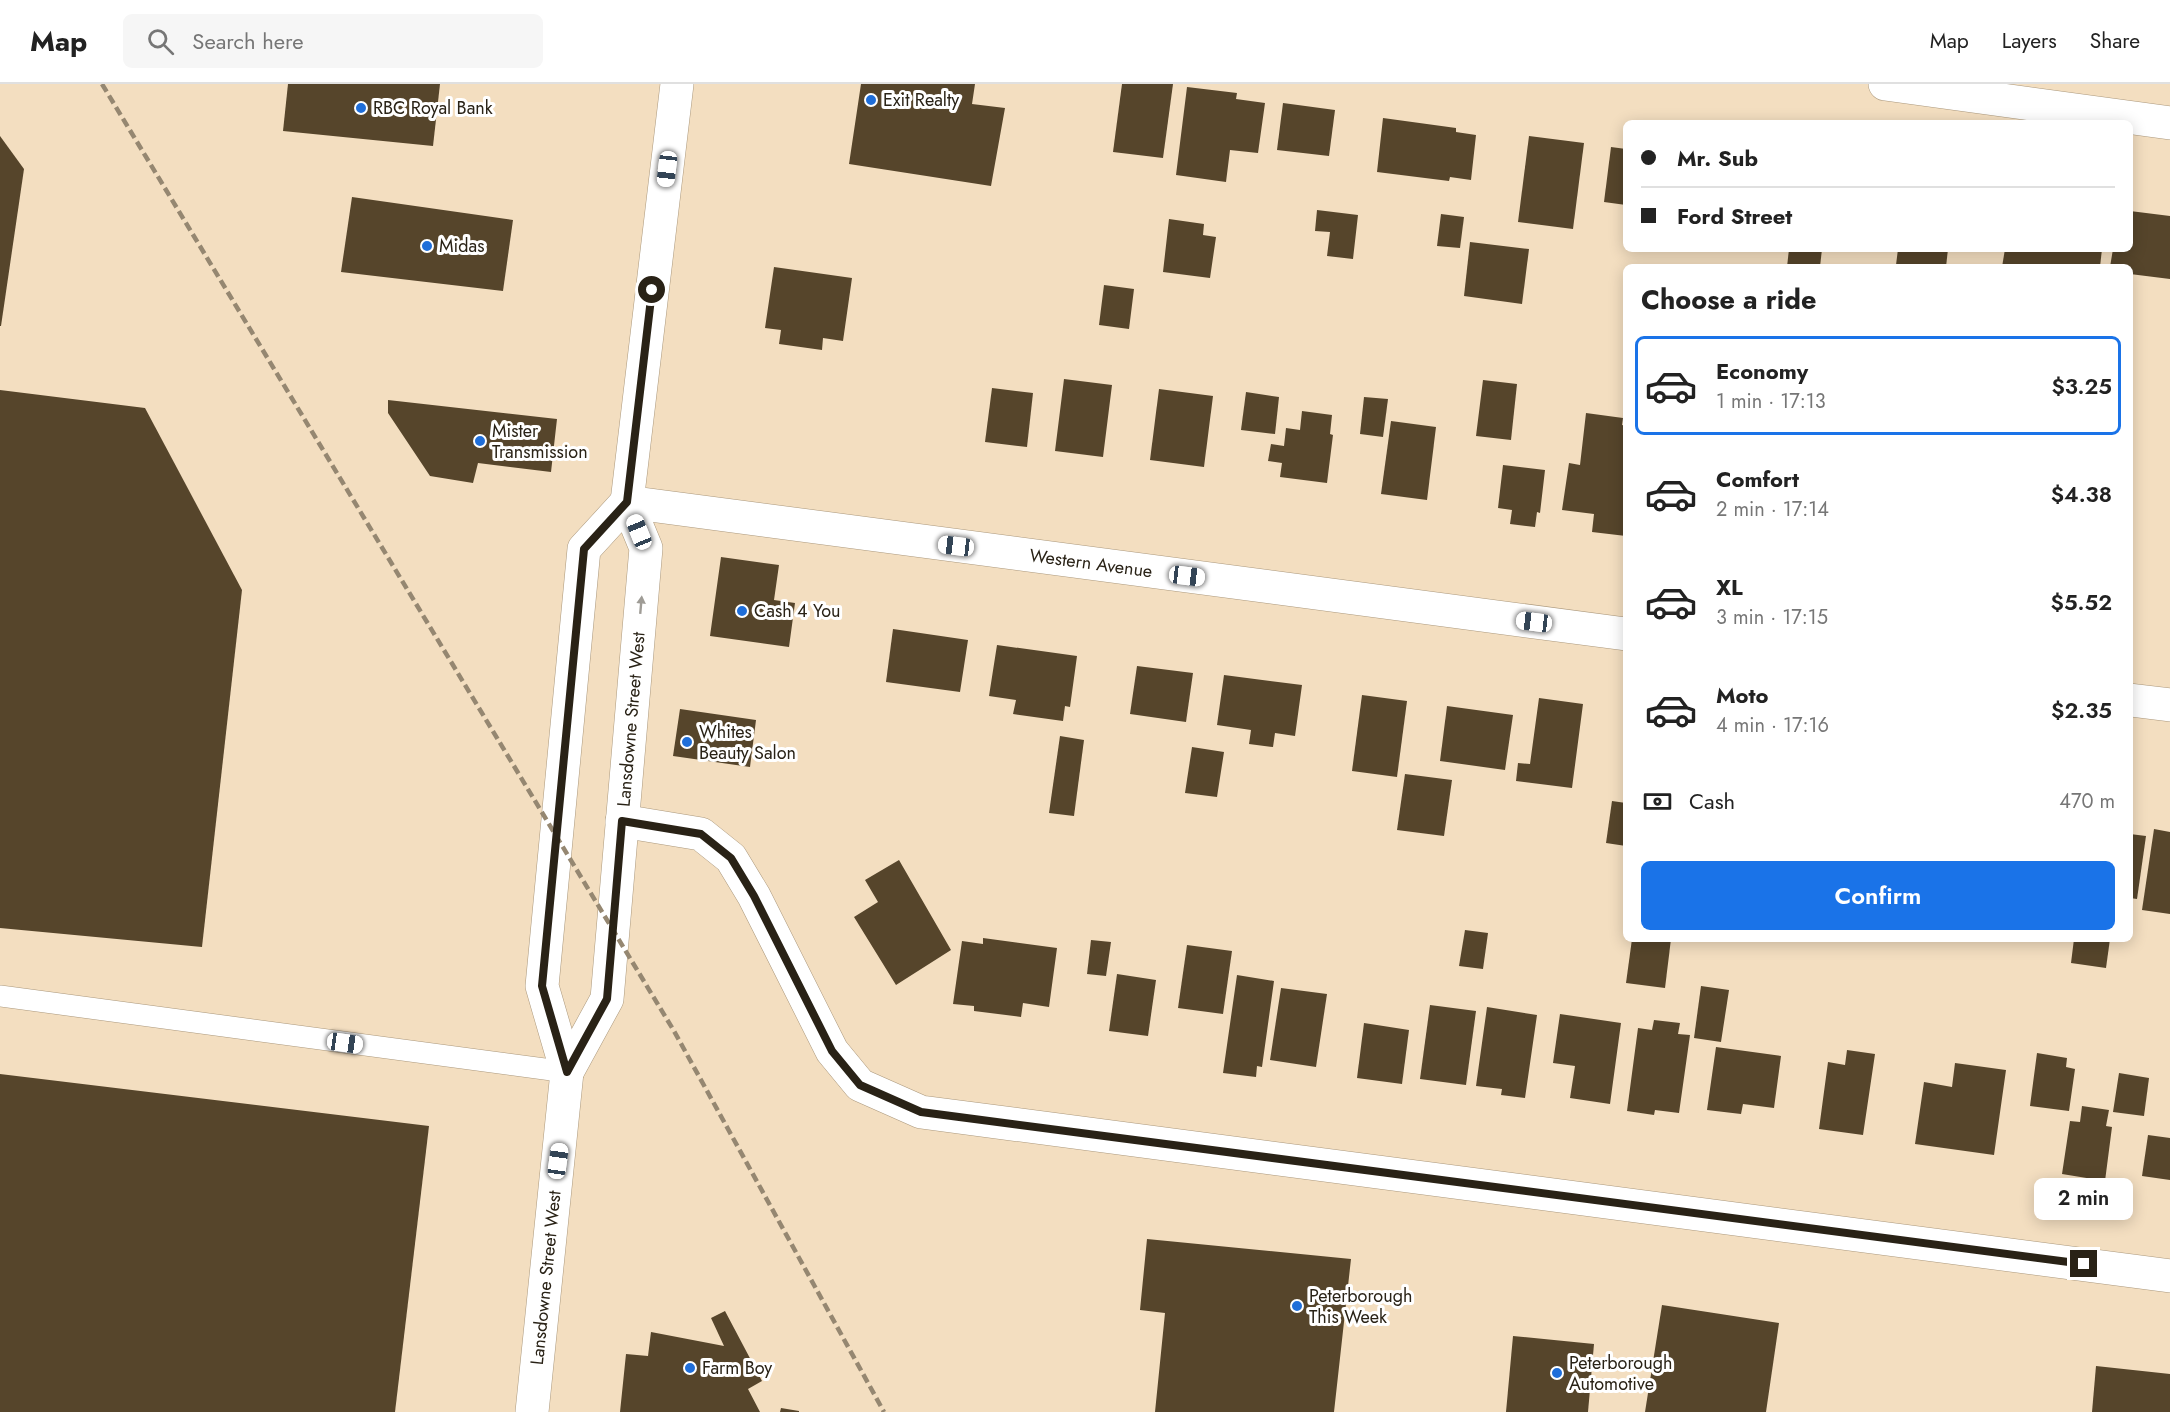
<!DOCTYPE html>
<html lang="en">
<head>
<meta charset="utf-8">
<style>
	body { margin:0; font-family:Jost,sans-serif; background:#f6f6f6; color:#222; height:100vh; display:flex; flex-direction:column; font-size:22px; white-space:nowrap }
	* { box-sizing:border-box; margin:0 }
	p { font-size:20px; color:#767676 }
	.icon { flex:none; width:33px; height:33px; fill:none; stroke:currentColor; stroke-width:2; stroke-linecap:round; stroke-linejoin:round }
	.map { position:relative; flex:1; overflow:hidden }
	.side { position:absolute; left:1623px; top:180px; width:510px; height:678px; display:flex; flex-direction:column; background:#fff; border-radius:9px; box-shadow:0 3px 15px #0003 }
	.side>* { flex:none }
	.banner { position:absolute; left:1623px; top:36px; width:510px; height:132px; border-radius:9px; box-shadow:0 3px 15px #0003; display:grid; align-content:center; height:132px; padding:0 18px; background:#fff }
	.end { position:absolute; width:27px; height:27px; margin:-14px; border:8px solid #292216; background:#fff; box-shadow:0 0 0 3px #fff }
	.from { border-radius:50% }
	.bubble { position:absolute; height:42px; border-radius:9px; background:#fff; box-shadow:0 3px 15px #0003; font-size:20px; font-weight:600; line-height:42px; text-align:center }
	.car { position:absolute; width:18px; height:36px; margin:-18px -9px; border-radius:8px; box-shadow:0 0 4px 2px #0007; background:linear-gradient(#fff 24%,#345 0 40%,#fff 0 76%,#345 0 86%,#fff 0) }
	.banner b { display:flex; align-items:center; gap:21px; height:57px; font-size:22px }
	.banner b+b { border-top:2px solid #e0e0e0 }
	.banner i { width:15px; height:15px; background:#222 }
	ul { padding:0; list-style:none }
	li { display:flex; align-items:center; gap:18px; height:99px; margin:0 12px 9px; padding:0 6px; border:3px solid transparent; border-radius:9px }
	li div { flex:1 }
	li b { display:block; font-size:22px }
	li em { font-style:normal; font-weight:600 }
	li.selected { border-color:#1a73e8 }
	li>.icon { width:54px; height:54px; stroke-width:1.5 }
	h2 { padding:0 18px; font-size:27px; line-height:72px }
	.pay { display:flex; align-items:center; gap:15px; height:66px; padding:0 18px; font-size:22px }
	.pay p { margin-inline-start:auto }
	.cta { display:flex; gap:12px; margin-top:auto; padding:12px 18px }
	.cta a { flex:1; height:69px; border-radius:9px; background:#1a73e8; color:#fff; font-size:24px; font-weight:600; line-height:69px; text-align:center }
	header { display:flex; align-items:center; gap:36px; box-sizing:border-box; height:84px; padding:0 30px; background:#fff; border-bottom:2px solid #e0e0e0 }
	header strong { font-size:28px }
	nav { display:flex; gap:33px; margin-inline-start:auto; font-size:21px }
	.search { width:420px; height:54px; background:#f6f6f6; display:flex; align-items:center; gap:15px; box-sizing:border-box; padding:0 21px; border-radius:9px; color:#767676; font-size:22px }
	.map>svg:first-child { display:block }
	.building { fill:#56452b }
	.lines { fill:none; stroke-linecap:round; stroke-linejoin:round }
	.lane-casing { stroke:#ab987c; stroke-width:22 }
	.street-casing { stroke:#ab987c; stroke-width:34 }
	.secondary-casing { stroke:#ab987c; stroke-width:34 }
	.lane { stroke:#fff; stroke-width:21 }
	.street { stroke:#fff; stroke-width:33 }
	.secondary { stroke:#fff; stroke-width:33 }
	.rail { stroke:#958771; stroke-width:4.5; stroke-dasharray:9 4.5; stroke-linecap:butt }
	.oneway { fill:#9f9c96 }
	.route { stroke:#292216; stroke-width:8 }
	.poi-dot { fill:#1f6ed9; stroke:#fff; stroke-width:2 }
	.labels { text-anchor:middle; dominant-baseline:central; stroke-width:6; stroke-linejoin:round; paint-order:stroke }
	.poi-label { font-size:18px; fill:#292216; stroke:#fff; text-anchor:start }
	.street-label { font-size:18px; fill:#292216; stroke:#fff }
</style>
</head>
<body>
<header>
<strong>Map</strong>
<div class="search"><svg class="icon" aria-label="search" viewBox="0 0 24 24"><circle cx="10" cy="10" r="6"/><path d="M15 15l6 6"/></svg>Search here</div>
<nav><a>Map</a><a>Layers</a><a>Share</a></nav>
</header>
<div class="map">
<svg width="2170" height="1328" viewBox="0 0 2170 1328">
	<rect width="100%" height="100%" fill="#f3dec0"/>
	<g class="building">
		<path d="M 288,0 L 440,0 L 433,62 L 283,47 Z"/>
		<path d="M 861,0 L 975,0 L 972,20 L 1005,24 L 991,102 L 849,80 Z"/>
		<path d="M 1122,0 L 1173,0 L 1163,74 L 1113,68 Z"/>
		<path d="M 1187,3 L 1237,9 L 1236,15 L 1265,19 L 1258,69 L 1230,66 L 1226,98 L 1176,91 Z"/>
		<path d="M 1283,19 L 1335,26 L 1329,72 L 1277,66 Z"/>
		<path d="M 1383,34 L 1456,44 L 1456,48 L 1476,51 L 1471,96 L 1450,93 L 1449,97 L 1377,88 Z"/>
		<path d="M 0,52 L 24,85 L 1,242 L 0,242 Z"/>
		<path d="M 1529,52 L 1584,59 L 1573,145 L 1518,138 Z"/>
		<path d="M 1611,63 L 1626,65 L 1626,121 L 1604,118 Z"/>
		<path d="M 352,113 L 513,136 L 503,207 L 341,188 Z"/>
		<path d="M 1317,126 L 1358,131 L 1353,175 L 1327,172 L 1330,148 L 1315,147 Z"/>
		<path d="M 2130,127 L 2170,132 L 2170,195 L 2130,190 L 2130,183 L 2110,183 L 2113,165 L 2130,165 Z"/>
		<path d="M 1441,130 L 1464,133 L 1460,164 L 1437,162 Z"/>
		<path d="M 1169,135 L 1204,140 L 1203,151 L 1216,153 L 1210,194 L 1163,188 Z"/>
		<path d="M 1470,158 L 1529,165 L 1522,220 L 1464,212 Z"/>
		<path d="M 1789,165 L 1822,165 L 1820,183 L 1787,183 Z"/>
		<path d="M 1898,165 L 1948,165 L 1946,183 L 1896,181 Z"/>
		<path d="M 2005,165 L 2102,165 L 2100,183 L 2002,183 Z"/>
		<path d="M 774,183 L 852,194 L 843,257 L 823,254 L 822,266 L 779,260 L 781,246 L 765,244 Z"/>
		<path d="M 1104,201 L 1134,205 L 1129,245 L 1099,241 Z"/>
		<path d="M 1064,295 L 1112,301 L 1103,373 L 1055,367 Z"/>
		<path d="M 1483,296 L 1517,300 L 1511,356 L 1476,352 Z"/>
		<path d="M 992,304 L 1033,309 L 1027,363 L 985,358 Z"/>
		<path d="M 1159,305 L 1213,312 L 1204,383 L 1150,376 Z"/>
		<path d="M 0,306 L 145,324 L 242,506 L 202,863 L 0,844 Z"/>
		<path d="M 1246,308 L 1279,313 L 1275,350 L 1241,346 Z"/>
		<path d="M 1364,313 L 1388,315 L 1383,353 L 1360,350 Z"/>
		<path d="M 388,316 L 557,335 L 551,388 L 478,379 L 473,399 L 430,392 L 388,329 Z"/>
		<path d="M 1302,327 L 1332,331 L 1330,350 L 1333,351 L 1327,399 L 1280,393 L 1282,379 L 1268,377 L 1271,360 L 1284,362 L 1286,344 L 1300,346 Z"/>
		<path d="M 1586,329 L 1623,334 L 1622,341 L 1626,342 L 1626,452 L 1592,448 L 1594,430 L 1562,426 L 1569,379 L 1580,381 Z"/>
		<path d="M 1391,337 L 1436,343 L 1427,416 L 1381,410 Z"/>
		<path d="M 1503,381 L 1545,386 L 1540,429 L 1537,428 L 1535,443 L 1510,440 L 1512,426 L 1498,424 Z"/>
		<path d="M 721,473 L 779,481 L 774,516 L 795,519 L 789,563 L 710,552 Z"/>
		<path d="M 893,545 L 968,556 L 960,608 L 886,598 Z"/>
		<path d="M 997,561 L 1077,572 L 1070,623 L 1065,622 L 1063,637 L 1013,630 L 1016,616 L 989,612 Z"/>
		<path d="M 1137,582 L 1193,589 L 1186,638 L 1130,630 Z"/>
		<path d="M 1224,591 L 1302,601 L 1295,652 L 1275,649 L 1273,663 L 1249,660 L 1251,646 L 1217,641 Z"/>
		<path d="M 1362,611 L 1407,617 L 1397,693 L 1352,687 Z"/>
		<path d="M 1539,614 L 1583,620 L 1572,704 L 1516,697 L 1518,679 L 1530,680 Z"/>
		<path d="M 1447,622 L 1513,631 L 1505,686 L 1440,677 Z"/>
		<path d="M 680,625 L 756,636 L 750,683 L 673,672 Z"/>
		<path d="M 1060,652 L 1084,656 L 1074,732 L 1049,729 Z"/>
		<path d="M 1192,663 L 1224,668 L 1217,713 L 1185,709 Z"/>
		<path d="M 1405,690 L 1452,696 L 1444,752 L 1397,746 Z"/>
		<path d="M 1612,717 L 1626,719 L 1626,762 L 1606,759 Z"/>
		<path d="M 2154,745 L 2170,748 L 2170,830 L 2142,826 Z"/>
		<path d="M 2130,750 L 2146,752 L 2137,815 L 2130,814 Z"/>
		<path d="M 899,776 L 951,866 L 896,901 L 854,833 L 878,818 L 865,796 Z"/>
		<path d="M 1465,846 L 1488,849 L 1483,885 L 1459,882 Z"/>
		<path d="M 983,854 L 1057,864 L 1049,923 L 1023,919 L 1021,933 L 974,927 L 974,922 L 953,920 L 962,857 L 983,860 Z"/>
		<path d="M 1632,855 L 1671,855 L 1665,904 L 1626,899 Z"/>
		<path d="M 2074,855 L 2110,855 L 2106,884 L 2071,879 Z"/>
		<path d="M 1091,856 L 1111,858 L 1106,892 L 1087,890 Z"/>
		<path d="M 1187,861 L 1232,867 L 1223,930 L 1178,924 Z"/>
		<path d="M 1117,890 L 1156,896 L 1148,952 L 1109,947 Z"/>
		<path d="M 1237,891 L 1274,897 L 1262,983 L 1257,982 L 1256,993 L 1223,989 Z"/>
		<path d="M 1701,902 L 1729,906 L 1721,958 L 1694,954 Z"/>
		<path d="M 1281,904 L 1327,910 L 1316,983 L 1270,976 Z"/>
		<path d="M 1430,921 L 1476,927 L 1466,1001 L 1420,995 Z"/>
		<path d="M 1487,923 L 1537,931 L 1525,1014 L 1501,1011 L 1502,1005 L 1476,1002 Z"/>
		<path d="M 1560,930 L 1621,939 L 1610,1020 L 1570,1014 L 1575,982 L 1553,979 Z"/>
		<path d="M 1654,936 L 1680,939 L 1678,950 L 1690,951 L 1679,1029 L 1655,1026 L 1654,1031 L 1627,1027 L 1638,944 L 1652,946 Z"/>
		<path d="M 1364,939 L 1409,946 L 1402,1000 L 1357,994 Z"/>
		<path d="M 1716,963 L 1781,972 L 1774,1024 L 1743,1020 L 1741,1030 L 1707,1026 Z"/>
		<path d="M 1847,966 L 1875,970 L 1863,1051 L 1819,1045 L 1828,978 L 1845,981 Z"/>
		<path d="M 2037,969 L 2067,974 L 2066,983 L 2075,985 L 2069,1027 L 2030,1022 Z"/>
		<path d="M 1955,979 L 2006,986 L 1994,1071 L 1915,1060 L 1924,998 L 1952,1003 Z"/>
		<path d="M 2119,989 L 2149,994 L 2144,1032 L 2113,1028 Z"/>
		<path d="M 0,990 L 429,1042 L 395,1328 L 0,1328 Z"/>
		<path d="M 2082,1022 L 2109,1026 L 2106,1042 L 2112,1043 L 2105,1097 L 2062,1090 L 2070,1037 L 2080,1038 Z"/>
		<path d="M 2148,1051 L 2170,1054 L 2170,1096 L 2142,1092 Z"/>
		<path d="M 1147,1155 L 1351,1175 L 1334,1328 L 1155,1328 L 1165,1229 L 1140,1226 Z"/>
		<path d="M 1662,1221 L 1779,1239 L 1766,1328 L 1645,1328 Z"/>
		<path d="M 725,1227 L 762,1297 L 748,1305 L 760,1328 L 620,1328 L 626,1270 L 648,1272 L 651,1248 L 724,1262 L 711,1234 Z"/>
		<path d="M 1513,1252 L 1594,1260 L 1588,1328 L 1506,1328 Z"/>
		<path d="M 2096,1282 L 2170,1290 L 2170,1328 L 2092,1328 Z"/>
		<path d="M 781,1324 L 799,1327 L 799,1328 L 780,1328 Z"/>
	</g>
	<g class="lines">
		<g class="lane-casing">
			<path id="lane" d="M 0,912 L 567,988"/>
		</g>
		<g class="street-casing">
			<g id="street">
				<path d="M 1885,0 L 2170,39"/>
				<path id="s1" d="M 627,418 L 1626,550"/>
				<path d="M 2130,616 L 2170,621"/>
				<path d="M 622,737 L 701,750 L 731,774 L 754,812 L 832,967 L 860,1001 L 921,1028 L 2170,1192"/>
			</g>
		</g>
		<g class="secondary-casing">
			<g id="secondary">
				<path id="s2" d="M 567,988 L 607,915 L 646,464 L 627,418 L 677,0"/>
				<path id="s3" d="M 532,1328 L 567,988 L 542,902 L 584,465 L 627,418"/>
			</g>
		</g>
		<use href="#lane" class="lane"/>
		<use href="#street" class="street"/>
		<use href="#secondary" class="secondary"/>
		<path class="rail" d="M 102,0 L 674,947 L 884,1328"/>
	</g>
	<defs><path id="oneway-solid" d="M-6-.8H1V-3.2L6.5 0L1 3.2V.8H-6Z" transform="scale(1.5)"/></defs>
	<use class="oneway" href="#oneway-solid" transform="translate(641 521) rotate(-85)"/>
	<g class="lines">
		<path class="route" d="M 652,206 L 627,418 L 584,465 L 542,902 L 567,988 L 607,915 L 622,737 L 701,750 L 731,774 L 754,812 L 832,967 L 860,1001 L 921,1028 L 2084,1180"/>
	</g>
	<g class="poi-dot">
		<circle cx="871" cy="16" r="6"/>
		<circle cx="361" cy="24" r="6"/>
		<circle cx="427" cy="162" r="6"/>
		<circle cx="480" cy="357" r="6"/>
		<circle cx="742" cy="527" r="6"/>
		<circle cx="687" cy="658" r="6"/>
		<circle cx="1297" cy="1222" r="6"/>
		<circle cx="690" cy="1284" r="6"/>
		<circle cx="1557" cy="1289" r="6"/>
	</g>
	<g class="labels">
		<g class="poi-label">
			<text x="883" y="16">Exit Realty</text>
			<text x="373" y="24">RBC Royal Bank</text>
			<text x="439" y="162">Midas</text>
			<text x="492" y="347">Mister<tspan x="492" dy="21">Transmission</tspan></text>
			<text x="754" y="527">Cash 4 You</text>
			<text x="699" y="648">Whites<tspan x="699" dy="21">Beauty Salon</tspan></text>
			<text x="1309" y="1212">Peterborough<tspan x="1309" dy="21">This Week</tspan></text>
			<text x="1569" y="1279">Peterborough<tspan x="1569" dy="21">Automotive</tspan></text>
			<text x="702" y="1284">Farm Boy</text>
		</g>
		<g class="street-label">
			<text stroke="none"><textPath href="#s1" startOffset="468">Western Avenue</textPath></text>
			<text stroke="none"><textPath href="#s2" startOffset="364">Lansdowne Street West</textPath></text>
			<text stroke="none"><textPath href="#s3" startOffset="135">Lansdowne Street West</textPath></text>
		</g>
	</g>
</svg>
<i class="end from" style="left:652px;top:206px"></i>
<i class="end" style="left:2084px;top:1180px"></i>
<div class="bubble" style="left:2034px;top:1094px;width:99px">2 min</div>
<i class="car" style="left:667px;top:85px;rotate:187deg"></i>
<i class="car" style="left:639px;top:448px;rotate:338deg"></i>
<i class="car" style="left:956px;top:462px;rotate:277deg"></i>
<i class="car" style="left:1187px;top:492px;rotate:97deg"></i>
<i class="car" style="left:1534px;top:538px;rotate:277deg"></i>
<i class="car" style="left:345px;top:959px;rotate:98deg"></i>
<i class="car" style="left:558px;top:1077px;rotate:8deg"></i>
<div class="banner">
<b><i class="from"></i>Mr. Sub</b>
<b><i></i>Ford Street</b>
</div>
<section class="side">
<h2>Choose a ride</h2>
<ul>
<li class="selected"><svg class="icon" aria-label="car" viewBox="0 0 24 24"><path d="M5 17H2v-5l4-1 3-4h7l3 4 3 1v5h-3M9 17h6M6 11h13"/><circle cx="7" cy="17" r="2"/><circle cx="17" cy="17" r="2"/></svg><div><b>Economy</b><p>1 min · 17:13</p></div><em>$3.25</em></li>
<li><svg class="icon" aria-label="car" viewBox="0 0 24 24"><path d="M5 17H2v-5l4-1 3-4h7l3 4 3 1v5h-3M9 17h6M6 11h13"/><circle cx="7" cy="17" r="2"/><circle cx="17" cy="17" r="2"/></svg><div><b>Comfort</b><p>2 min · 17:14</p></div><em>$4.38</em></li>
<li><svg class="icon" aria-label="car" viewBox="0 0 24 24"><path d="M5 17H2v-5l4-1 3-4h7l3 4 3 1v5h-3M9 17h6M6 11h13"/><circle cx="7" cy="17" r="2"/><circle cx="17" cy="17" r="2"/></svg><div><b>XL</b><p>3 min · 17:15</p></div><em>$5.52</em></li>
<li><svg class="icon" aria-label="car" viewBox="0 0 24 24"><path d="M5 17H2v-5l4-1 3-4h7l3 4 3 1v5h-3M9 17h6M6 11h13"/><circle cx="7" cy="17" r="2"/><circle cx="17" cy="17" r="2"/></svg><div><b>Moto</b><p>4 min · 17:16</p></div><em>$2.35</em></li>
</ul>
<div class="pay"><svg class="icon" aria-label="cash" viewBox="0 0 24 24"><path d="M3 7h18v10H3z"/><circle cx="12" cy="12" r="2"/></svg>Cash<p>470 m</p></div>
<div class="cta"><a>Confirm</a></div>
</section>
</div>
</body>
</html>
